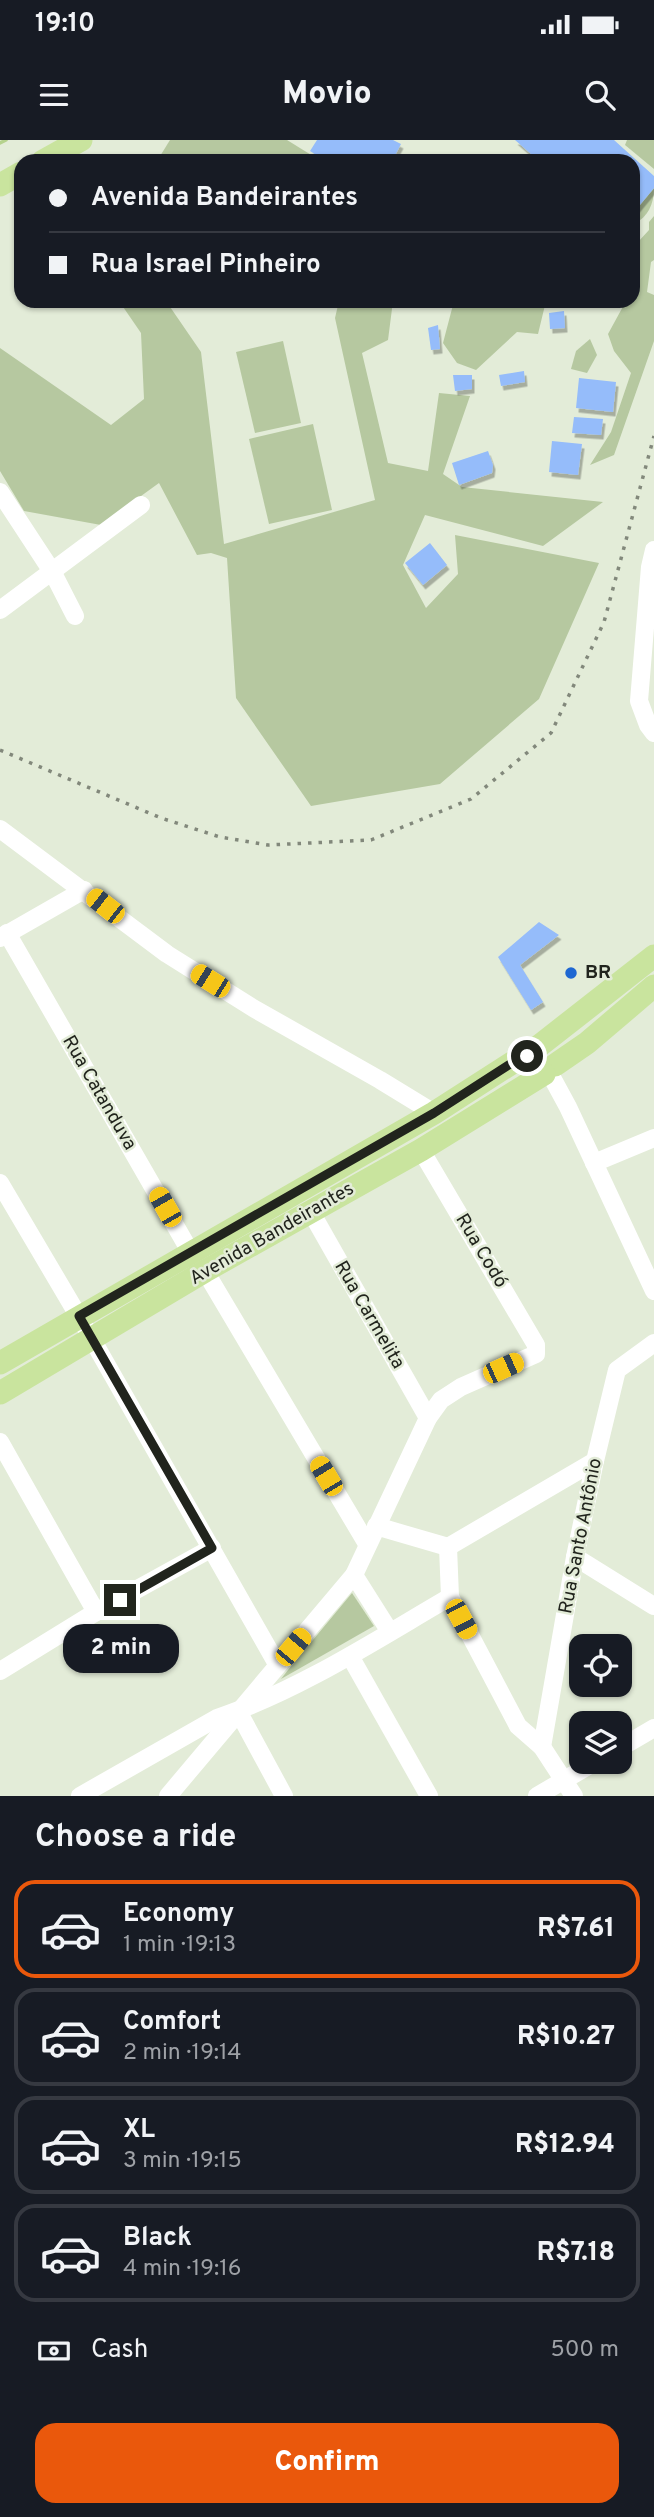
<!DOCTYPE html>
<html lang="en">
<head>
<meta charset="utf-8">
<style>
	body { margin:0; font-family:Overpass,sans-serif; background:#242831; color:#f1f3f6; height:100vh; display:flex; flex-direction:column; font-size:26px; white-space:nowrap }
	* { box-sizing:border-box; margin:0 }
	p { font-size:23px; color:#9ea1a6 }
	.icon { flex:none; width:38px; height:38px; fill:none; stroke:currentColor; stroke-width:2; stroke-linecap:round; stroke-linejoin:round }
	.map { position:relative; height:1656px; overflow:hidden }
	.sheet { display:flex; flex-direction:column; background:#171b24; flex:1 }
	.sheet>* { flex:none }
	.guide { position:absolute; left:14px; top:14px; width:626px; height:154px; border-radius:21px; box-shadow:0 2px 5px #0004; display:grid; align-content:center; height:154px; padding:0 35px; background:#171b24 }
	.controls { position:absolute; left:569px; top:1494px; display:grid; gap:14px }
	.controls a { display:grid; place-items:center; width:63px; height:63px; border-radius:14px; background:#171b24; box-shadow:0 2px 5px #0004; font-size:35px }
	.end { position:absolute; width:32px; height:32px; margin:-16px; border:9px solid #21241d; background:#fff; box-shadow:0 0 0 4px #fff }
	.from { border-radius:50% }
	.bubble { position:absolute; height:49px; border-radius:21px; background:#171b24; box-shadow:0 2px 5px #0004; font-size:23px; font-weight:800; line-height:49px; text-align:center }
	.car { position:absolute; width:21px; height:42px; margin:-21px -10px; border-radius:9px; box-shadow:0 0 5px 2px #0007; background:linear-gradient(#f5c518 24%,#345 0 40%,#f5c518 0 76%,#345 0 86%,#f5c518 0) }
	.guide b { display:flex; align-items:center; gap:24px; height:66px; font-size:26px }
	.guide b+b { border-top:2px solid #363941 }
	.guide i { width:18px; height:18px; background:#f1f3f6 }
	ul { padding:0; list-style:none }
	li { display:flex; align-items:center; gap:21px; height:98px; margin:0 14px 10px; padding:0 21px; border:4px solid #363941; border-radius:21px }
	li div { flex:1 }
	li b { display:block; font-size:26px }
	li em { font-style:normal; font-weight:800 }
	li.on { border-color:#ea580c }
	li>.icon { width:63px; height:63px; stroke-width:1.5 }
	h2 { padding:0 35px; font-size:32px; line-height:84px }
	.pay { display:flex; align-items:center; gap:18px; height:77px; padding:0 35px; font-size:26px }
	.pay p { margin-inline-start:auto }
	.action { display:flex; gap:14px; margin-top:auto; padding:14px 35px }
	.action a { flex:1; height:80px; border-radius:21px; background:#ea580c; color:#fff; font-size:28px; font-weight:800; line-height:80px; text-align:center }
	.status { display:flex; justify-content:space-between; align-items:center; height:49px; padding:0 35px; background:#171b24; direction:ltr }
	.status svg { height:19px; fill:currentColor }
	header { display:flex; justify-content:space-between; align-items:center; height:91px; padding:0 35px; background:#171b24; font-size:32px; font-weight:800 }
	.map>svg:first-child { display:block }
	.green { fill:#b6c8a0 }
	.lines { fill:none; stroke-linecap:round; stroke-linejoin:round }
	.stream { stroke:#b5d28d; stroke-width:3.5 }
	.building { fill:#95bcfa; filter:url(#shadow) }
	.minor { stroke:#fff; stroke-width:18 }
	.major { stroke:#c9e49e; stroke-width:23 }
	.rail { stroke:#82887b; stroke-width:3.5; stroke-dasharray:3.5 7; stroke-linecap:butt }
	.route { stroke:#21241d; stroke-width:9 }
	.poi-dot { fill:#1e67d2; stroke:#e3ecd8; stroke-width:2.5 }
	.labels { text-anchor:middle; dominant-baseline:central; stroke-width:5; stroke-linejoin:round; paint-order:stroke }
	.poi-label { font-size:19px; font-weight:bold; fill:#21241d; stroke:#e3ecd8; text-anchor:start }
	.street-label { font-size:19px; fill:#21241d; stroke:#e3ecd8 }
</style>
</head>
<body>
<div class="status"><b>19:10</b><svg viewBox="0 0 49 12"><path d="M0 12V9h3v3zM5 12V6h3v6zM10 12V3h3v9zM15 12V0h3v12zM26 1h20v11H26zM47 4h2v5h-2z"/></svg></div>
<header><svg class="icon" aria-label="menu" viewBox="0 0 24 24"><path d="M4 6h16M4 12h16M4 18h16"/></svg>Movio<svg class="icon" aria-label="search" viewBox="0 0 24 24"><circle cx="10" cy="10" r="6"/><path d="M15 15l6 6"/></svg></header>
<div class="map">
<svg width="654" height="1656" viewBox="0 0 654 1656">
	<defs>
		<filter id="shadow"><feDropShadow dx="2.5" dy="4.5" stdDeviation="0" flood-color="#0004"/></filter>
	</defs>
	<rect width="100%" height="100%" fill="#e3ecd8"/>
	<g class="green">
		<path d="M 170,0 L 287,0 L 321,21 L 157,21 Z"/>
		<path d="M 627,0 L 654,0 L 654,29 L 625,5 Z"/>
		<path d="M 654,48 C 654,64 648,77 634,84 L 634,72 Z"/>
		<path d="M 654,76 L 654,120 L 651,122 L 647,152 L 654,155 L 654,201 L 614,315 L 590,325 L 611,292 L 631,233 L 614,211 L 608,194 L 626,161 L 634,161 L 634,133 L 638,102 L 649,90 L 649,82 Z"/>
		<path d="M 119,161 L 166,161 L 201,212 L 224,404 L 375,360 L 335,178 L 339,161 L 393,161 L 388,200 L 362,213 L 388,323 L 428,331 L 439,253 L 470,256 L 443,334 L 462,347 L 603,362 L 543,406 L 425,375 L 403,425 L 426,468 L 458,434 L 455,395 L 599,423 L 539,559 L 440,644 L 311,666 L 236,558 L 227,418 L 211,413 L 197,415 L 159,343 L 101,385 L 24,371 L 0,331 L 0,208 L 111,285 L 144,259 L 141,193 Z"/>
		<path d="M 454,161 L 546,161 L 538,194 L 517,192 L 476,230 L 457,223 L 443,203 Z"/>
		<path d="M 590,199 L 597,215 L 587,233 L 571,229 L 576,211 Z"/>
		<path d="M 283,201 L 301,283 L 255,293 L 236,212 Z"/>
		<path d="M 313,284 L 332,370 L 269,384 L 249,299 Z"/>
		<path d="M 352,1453 L 374,1486 L 281,1539 L 288,1530 Z"/>
	</g>
	<g class="lines">
		<path class="stream" d="M 0,3 L 6,0"/>
	</g>
	<g class="building">
		<path d="M 317,0 L 393,0 L 401,4 L 392,21 L 326,21 L 310,11 Z"/>
		<path d="M 515,0 L 614,0 L 654,36 L 654,48 L 634,72 L 634,21 L 539,21 Z"/>
		<path d="M 564,171 L 565,188 L 550,189 L 549,173 Z"/>
		<path d="M 438,185 L 440,209 L 431,210 L 428,188 Z"/>
		<path d="M 524,231 L 525,242 L 501,246 L 499,235 Z"/>
		<path d="M 453,235 L 472,235 L 472,249 L 455,251 Z"/>
		<path d="M 579,238 L 616,242 L 613,272 L 576,268 Z"/>
		<path d="M 574,277 L 603,279 L 601,295 L 572,293 Z"/>
		<path d="M 552,301 L 582,304 L 578,335 L 549,332 Z"/>
		<path d="M 488,311 L 493,325 L 492,333 L 459,345 L 452,323 Z"/>
		<path d="M 430,403 L 447,425 L 423,445 L 405,423 Z"/>
		<path d="M 539,782 L 559,795 L 520,825 L 543,862 L 531,870 L 498,817 Z"/>
	</g>
	<g class="lines">
		<g class="minor">
			<path d="M 0,352 L 53,433 L 75,476"/>
			<path d="M 654,410 L 650,427 L 639,561 L 648,585 L 654,593"/>
			<path d="M 0,470 L 141,365"/>
			<path d="M 0,689 L 167,814 L 253,868 L 380,940 L 434,973"/>
			<path d="M 7,793 L 191,1113"/>
			<path d="M 0,798 L 84,750"/>
			<path d="M 549,932 L 568,967 L 654,1151"/>
			<path d="M 594,1023 L 654,998"/>
			<path d="M 0,1043 L 92,1199 L 277,1524"/>
			<path d="M 311,1072 L 428,1278"/>
			<path d="M 205,1131 L 367,1404"/>
			<path d="M 0,1302 L 96,1472"/>
			<path d="M 376,1386 L 448,1407 L 450,1457 L 518,1586 L 542,1607 L 574,1656"/>
			<path d="M 448,1407 L 595,1321"/>
			<path d="M 575,1417 L 654,1466"/>
			<path d="M 354,1435 L 390,1492"/>
			<path d="M 350,1516 L 429,1656"/>
			<path d="M 0,1531 L 96,1472 L 212,1408"/>
			<path d="M 238,1571 L 284,1656"/>
			<path d="M 542,1607 L 575,1417 L 595,1321 L 617,1230 L 654,1203"/>
			<path d="M 620,1608 L 654,1588"/>
			<path d="M 80,1656 L 217,1578 C 298,1551 376,1500 450,1457"/>
			<path d="M 168,1656 L 354,1435 L 428,1278 L 441,1260 L 461,1247 L 536,1214 L 536,1205 L 421,1010"/>
			<path d="M 537,1656 L 595,1622"/>
		</g>
		<g class="major">
			<path d="M 43,21 L 81,0"/>
			<path d="M 0,45 L 21,33"/>
			<path d="M 539,906 L 654,816"/>
			<path d="M 555,925 L 587,903 L 654,846"/>
			<path d="M 0,1223 L 434,973 L 529,912"/>
			<path d="M 0,1253 L 205,1131 L 421,1010 L 544,934"/>
		</g>
		<path class="rail" d="M 0,610 L 161,678 L 220,697 L 268,705 L 371,700 L 471,659 L 551,593 L 604,482 L 654,296"/>
	</g>
	<g class="lines">
		<path class="route" d="M 120,1460 L 212,1408 L 79,1176 L 434,973 L 529,912 L 527,916"/>
	</g>
	<circle class="poi-dot" cx="571" cy="833" r="7"/>
	<g class="labels">
		<g class="poi-label">
			<text x="585" y="833">BR</text>
		</g>
		<g class="street-label">
			<text transform="translate(99 953) rotate(60)">Rua Catanduva</text>
			<text transform="translate(272 1094) rotate(-30)">Avenida Bandeirantes</text>
			<text transform="translate(481 1111) rotate(59)">Rua Codó</text>
			<text transform="translate(369 1175) rotate(60)">Rua Carmelita</text>
			<text transform="translate(581 1396) rotate(-79)">Rua Santo Antônio</text>
		</g>
	</g>
</svg>
<div class="controls">
<a><svg class="icon" aria-label="locate" viewBox="0 0 24 24"><circle cx="12" cy="12" r="6"/><path d="M12 2v4M12 18v4M2 12h4M18 12h4"/></svg></a>
<a><svg class="icon" aria-label="layers" viewBox="0 0 24 24"><path d="M12 4l9 5-9 5-9-5zM3 14l9 5 9-5"/></svg></a>
</div>
<i class="end from" style="left:527px;top:916px"></i>
<i class="end" style="left:120px;top:1460px"></i>
<div class="bubble" style="left:63px;top:1484px;width:116px">2 min</div>
<i class="car" style="left:105px;top:766px;rotate:308deg"></i>
<i class="car" style="left:210px;top:841px;rotate:302deg"></i>
<i class="car" style="left:165px;top:1067px;rotate:330deg"></i>
<i class="car" style="left:503px;top:1228px;rotate:66deg"></i>
<i class="car" style="left:326px;top:1336px;rotate:329deg"></i>
<i class="car" style="left:461px;top:1479px;rotate:152deg"></i>
<i class="car" style="left:293px;top:1507px;rotate:40deg"></i>
<div class="guide">
<b><i class="from"></i>Avenida Bandeirantes</b>
<b><i></i>Rua Israel Pinheiro</b>
</div>
</div>
<section class="sheet">
<h2>Choose a ride</h2>
<ul>
<li class="on"><svg class="icon" aria-label="car" viewBox="0 0 24 24"><path d="M5 17H2v-5l4-1 3-4h7l3 4 3 1v5h-3M9 17h6M6 11h13"/><circle cx="7" cy="17" r="2"/><circle cx="17" cy="17" r="2"/></svg><div><b>Economy</b><p>1 min · 19:13</p></div><em>R$7.61</em></li>
<li><svg class="icon" aria-label="car" viewBox="0 0 24 24"><path d="M5 17H2v-5l4-1 3-4h7l3 4 3 1v5h-3M9 17h6M6 11h13"/><circle cx="7" cy="17" r="2"/><circle cx="17" cy="17" r="2"/></svg><div><b>Comfort</b><p>2 min · 19:14</p></div><em>R$10.27</em></li>
<li><svg class="icon" aria-label="car" viewBox="0 0 24 24"><path d="M5 17H2v-5l4-1 3-4h7l3 4 3 1v5h-3M9 17h6M6 11h13"/><circle cx="7" cy="17" r="2"/><circle cx="17" cy="17" r="2"/></svg><div><b>XL</b><p>3 min · 19:15</p></div><em>R$12.94</em></li>
<li><svg class="icon" aria-label="car" viewBox="0 0 24 24"><path d="M5 17H2v-5l4-1 3-4h7l3 4 3 1v5h-3M9 17h6M6 11h13"/><circle cx="7" cy="17" r="2"/><circle cx="17" cy="17" r="2"/></svg><div><b>Black</b><p>4 min · 19:16</p></div><em>R$7.18</em></li>
</ul>
<div class="pay"><svg class="icon" aria-label="cash" viewBox="0 0 24 24"><path d="M3 7h18v10H3z"/><circle cx="12" cy="12" r="2"/></svg>Cash<p>500 m</p></div>
<div class="action"><a>Confirm</a></div>
</section>
</body>
</html>
